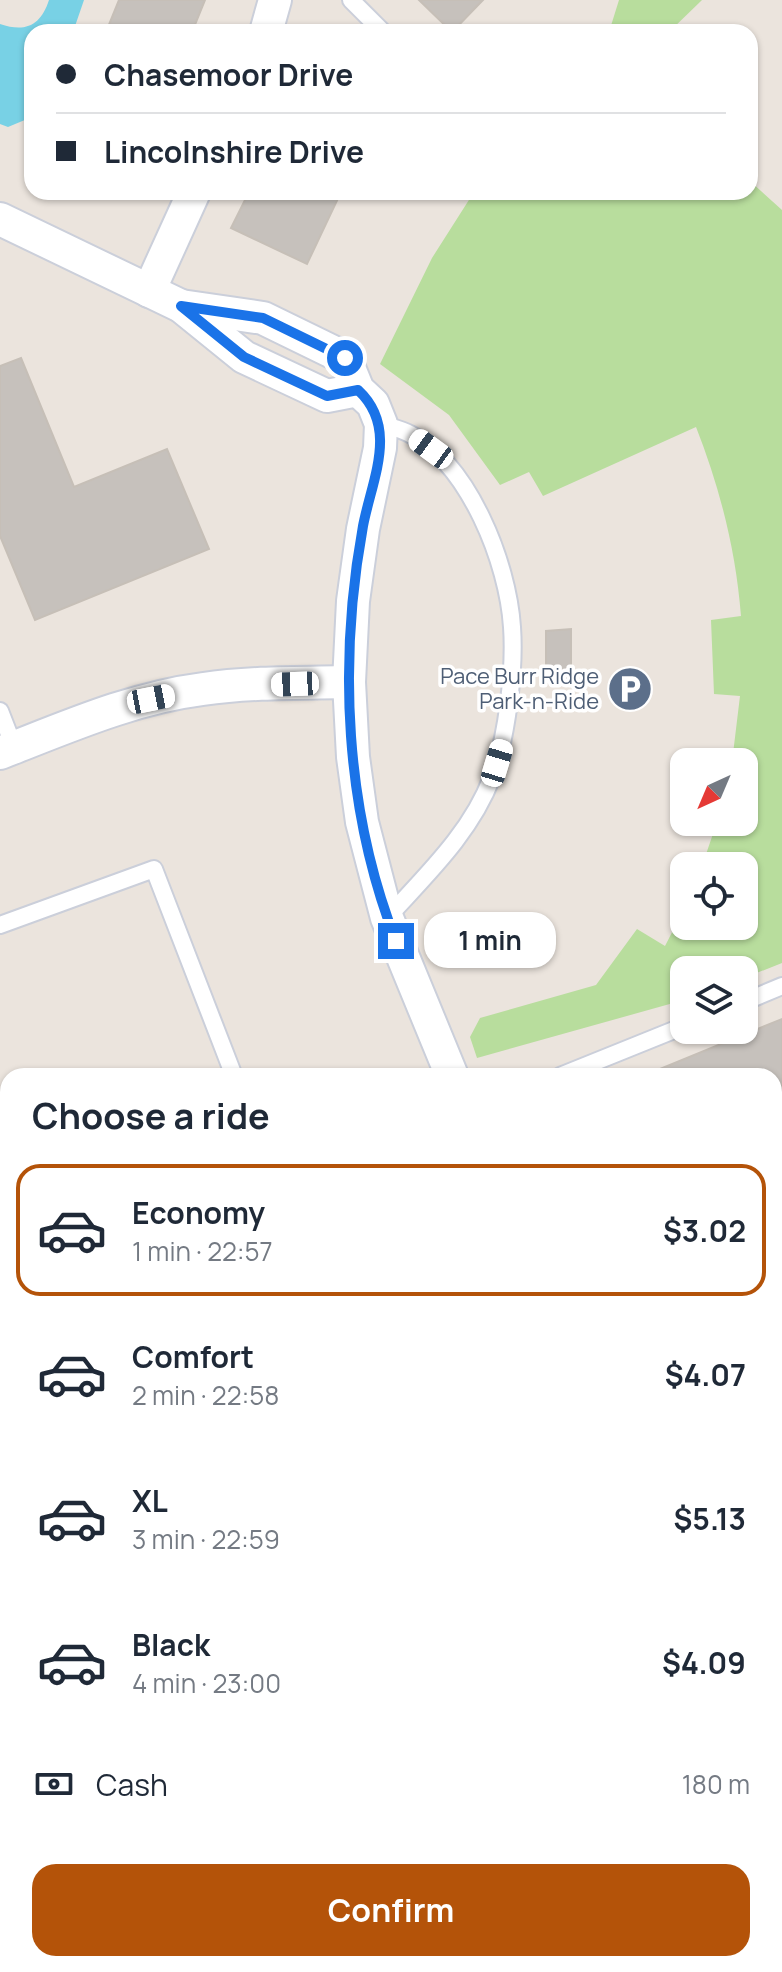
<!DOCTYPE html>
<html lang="en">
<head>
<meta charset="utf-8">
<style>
	body { margin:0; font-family:Manrope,sans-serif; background:#f6f6f7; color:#1f2937; height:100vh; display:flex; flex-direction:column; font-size:30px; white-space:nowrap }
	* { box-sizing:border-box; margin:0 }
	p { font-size:26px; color:#747a83 }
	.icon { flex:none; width:44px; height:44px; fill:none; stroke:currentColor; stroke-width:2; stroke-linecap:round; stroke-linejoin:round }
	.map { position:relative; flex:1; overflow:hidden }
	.side { position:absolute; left:0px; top:1068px; width:782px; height:904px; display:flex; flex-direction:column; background:#fff; border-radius:24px 24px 0 0; box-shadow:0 2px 6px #0004 }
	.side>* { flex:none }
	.banner { position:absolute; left:24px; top:24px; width:734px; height:176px; border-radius:24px; box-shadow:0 2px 6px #0004; display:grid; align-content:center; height:176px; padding:0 32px; background:#fff }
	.needle { width:52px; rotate:224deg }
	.buttons { position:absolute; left:670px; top:748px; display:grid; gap:16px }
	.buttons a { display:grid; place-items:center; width:88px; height:88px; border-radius:16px; background:#fff; box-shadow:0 2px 6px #0004; font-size:40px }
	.end { position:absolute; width:36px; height:36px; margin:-18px; border:10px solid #1a73e8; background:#fff; box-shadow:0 0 0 4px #fff }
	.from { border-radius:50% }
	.bubble { position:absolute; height:56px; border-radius:24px; background:#fff; box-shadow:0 2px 6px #0004; font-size:26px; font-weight:700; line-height:56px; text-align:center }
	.car { position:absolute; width:24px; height:48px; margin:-24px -12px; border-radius:10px; box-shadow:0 0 6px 2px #0007; background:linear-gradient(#fff 24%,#345 0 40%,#fff 0 76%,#345 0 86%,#fff 0) }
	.banner b { display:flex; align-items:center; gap:28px; height:76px; font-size:30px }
	.banner b+b { border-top:2px solid #e0e1e3 }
	.banner i { width:20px; height:20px; background:#1f2937 }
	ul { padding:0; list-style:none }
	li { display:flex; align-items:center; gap:24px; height:132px; margin:0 16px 12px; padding:0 16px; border:4px solid transparent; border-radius:24px }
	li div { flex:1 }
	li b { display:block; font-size:30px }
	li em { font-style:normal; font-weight:700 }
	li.current { border-color:#b45309 }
	li>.icon { width:72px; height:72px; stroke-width:1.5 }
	h2 { padding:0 32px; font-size:36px; line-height:96px }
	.pay { display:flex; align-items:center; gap:20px; height:88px; padding:0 32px; font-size:30px }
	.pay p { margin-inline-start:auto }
	.button { display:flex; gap:16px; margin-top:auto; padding:16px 32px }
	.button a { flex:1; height:92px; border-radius:24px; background:#b45309; color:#fff; font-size:32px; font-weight:700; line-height:92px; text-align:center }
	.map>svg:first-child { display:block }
	.green { fill:#b8dd9d }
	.water { fill:#78d1e5 }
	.building { fill:#c6c1bc; stroke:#c6bfb7; stroke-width:2 }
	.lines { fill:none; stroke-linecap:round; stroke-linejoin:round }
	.service-casing { stroke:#cbcfda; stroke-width:20 }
	.minor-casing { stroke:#cbcfda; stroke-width:36 }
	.tertiary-casing { stroke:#cbcfda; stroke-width:44 }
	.service { stroke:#fff; stroke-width:16 }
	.minor { stroke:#fff; stroke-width:32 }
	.tertiary { stroke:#fff; stroke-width:40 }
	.route { stroke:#1a73e8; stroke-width:10 }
	.labels { text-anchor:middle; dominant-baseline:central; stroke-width:7; stroke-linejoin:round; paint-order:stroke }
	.service-label { font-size:22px; fill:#4e5e75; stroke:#fff; text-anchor:end }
</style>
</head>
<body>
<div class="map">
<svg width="782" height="1972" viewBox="0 0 782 1972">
	<rect width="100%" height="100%" fill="#ebe4dd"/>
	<g class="green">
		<path d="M 619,0 L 702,0 L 669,32 L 609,32 Z"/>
		<path d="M 750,181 L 782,210 L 782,963 L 744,978 L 744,970 L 684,970 L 684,1000 L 477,1058 L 470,1037 L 480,1018 L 596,985 L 637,929 L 665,946 L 684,909 L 684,926 L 744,926 L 744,866 L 702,866 L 717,822 L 744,822 L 744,762 L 732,762 L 740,696 L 714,694 L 711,620 L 741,616 C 736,551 720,488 696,427 L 543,496 L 529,472 L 500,485 L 449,415 L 380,364 L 432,258 L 474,192 L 750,192 Z"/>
	</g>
	<path class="water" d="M 49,0 L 84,0 L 73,32 L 32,32 L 32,117 L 8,127 L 0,124 L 0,24 C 26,33 41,25 49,0 Z"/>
	<g class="building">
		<path d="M 119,0 L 205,0 L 192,32 L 106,32 Z"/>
		<path d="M 419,0 L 483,0 L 452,32 Z"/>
		<path d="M 249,192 L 341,192 L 307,264 L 231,228 Z"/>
		<path d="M 21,358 L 74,487 L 167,449 L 209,549 L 35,620 L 0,536 L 0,366 Z"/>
		<path d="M 571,629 L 571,684 L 546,682 L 546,631 Z"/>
		<path d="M 782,1019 L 782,1118 L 774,1121 L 774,1076 L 643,1076 Z"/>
		<path d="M 8,1482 L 8,1574 L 0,1578 L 0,1486 Z"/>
		<path d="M 782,1655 L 782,1819 L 781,1827 L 774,1827 L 774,1656 Z"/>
		<path d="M 8,1964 L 265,1964 L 255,1972 L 7,1972 Z"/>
	</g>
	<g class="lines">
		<g class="service-casing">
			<g id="service">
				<path d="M 351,0 L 383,32"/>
				<path d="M 381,424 C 390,427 401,429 410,434 C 469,464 508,563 512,627 C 515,669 507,738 492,777 C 471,833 426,875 387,918"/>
				<path d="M 0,711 L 14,747"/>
				<path d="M 0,925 L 154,869 L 234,1076"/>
				<path d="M 744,1002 L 782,986"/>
				<path d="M 560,1076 L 684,1026"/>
				<path d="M 774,1173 L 782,1170"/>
				<path d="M 0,1290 L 8,1292"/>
				<path d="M 774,1295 L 782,1292"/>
				<path d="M 774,1314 L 782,1314"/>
			</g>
		</g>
		<g class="minor-casing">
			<g id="minor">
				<path d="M 266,32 L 275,0"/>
				<path d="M 0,219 L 181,306 L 244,357 L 327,396 L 358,390"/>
				<path d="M 149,291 L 194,192"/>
				<path d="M 181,306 L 263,318 L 345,358 L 358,390 L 373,404 L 381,424 L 380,448 L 363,529 L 353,601 L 349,682 L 353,757 L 362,822 L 387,918 L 452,1076"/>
				<path d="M 0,753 C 67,727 132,698 203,689 C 251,682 301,683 349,682"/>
				<path d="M 774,1901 L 782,1900"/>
				<path d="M 388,1972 L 398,1964"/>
			</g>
		</g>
		<g class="tertiary-casing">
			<g id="tertiary">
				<path d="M 774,1439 L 782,1438"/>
				<path d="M 774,1506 L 782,1506"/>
				<path d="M 0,1728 L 8,1725"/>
				<path d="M 0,1800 L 8,1796"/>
			</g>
		</g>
		<use href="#service" class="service"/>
		<use href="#minor" class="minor"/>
		<use href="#tertiary" class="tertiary"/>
	</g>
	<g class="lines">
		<path class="route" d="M 345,358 L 263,318 L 181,306 L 244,357 L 327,396 L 358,390 C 399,428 372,479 363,526 C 338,663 345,811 396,941"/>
	</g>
	<defs>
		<g id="parking-disc" transform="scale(2.3)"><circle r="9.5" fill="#5c6f8a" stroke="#fff"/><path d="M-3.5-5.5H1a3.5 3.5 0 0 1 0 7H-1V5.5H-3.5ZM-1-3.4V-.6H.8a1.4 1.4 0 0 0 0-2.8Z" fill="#fff"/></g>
	</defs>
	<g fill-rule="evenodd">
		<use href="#parking-disc" x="630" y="689"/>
	</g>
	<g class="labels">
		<g class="service-label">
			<text x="599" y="676">Pace Burr Ridge<tspan x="599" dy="25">Park-n-Ride</tspan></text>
		</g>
	</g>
</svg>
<div class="buttons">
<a><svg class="needle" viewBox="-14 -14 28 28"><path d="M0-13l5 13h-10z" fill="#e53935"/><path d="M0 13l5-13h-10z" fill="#747a83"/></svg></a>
<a><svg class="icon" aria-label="locate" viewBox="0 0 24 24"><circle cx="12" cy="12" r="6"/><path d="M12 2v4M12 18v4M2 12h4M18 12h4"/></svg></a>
<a><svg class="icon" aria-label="layers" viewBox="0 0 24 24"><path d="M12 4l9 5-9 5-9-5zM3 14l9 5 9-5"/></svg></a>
</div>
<i class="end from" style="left:345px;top:358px"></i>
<i class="end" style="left:396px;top:941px"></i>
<div class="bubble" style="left:424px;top:912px;width:132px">1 min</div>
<i class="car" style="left:431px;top:449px;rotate:306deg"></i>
<i class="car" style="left:295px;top:684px;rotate:268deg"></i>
<i class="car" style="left:151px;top:699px;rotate:79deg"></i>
<i class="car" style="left:497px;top:763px;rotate:17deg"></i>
<div class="banner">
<b><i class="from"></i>Chasemoor Drive</b>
<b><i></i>Lincolnshire Drive</b>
</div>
<section class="side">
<h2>Choose a ride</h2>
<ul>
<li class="current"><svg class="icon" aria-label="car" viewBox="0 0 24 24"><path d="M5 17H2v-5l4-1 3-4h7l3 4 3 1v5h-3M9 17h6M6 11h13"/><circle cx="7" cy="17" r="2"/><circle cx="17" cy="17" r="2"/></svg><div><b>Economy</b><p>1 min · 22:57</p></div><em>$3.02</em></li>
<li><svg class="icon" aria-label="car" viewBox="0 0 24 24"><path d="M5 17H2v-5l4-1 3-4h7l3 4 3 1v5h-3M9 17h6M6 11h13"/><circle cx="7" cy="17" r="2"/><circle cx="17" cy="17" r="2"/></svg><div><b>Comfort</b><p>2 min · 22:58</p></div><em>$4.07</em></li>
<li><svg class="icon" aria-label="car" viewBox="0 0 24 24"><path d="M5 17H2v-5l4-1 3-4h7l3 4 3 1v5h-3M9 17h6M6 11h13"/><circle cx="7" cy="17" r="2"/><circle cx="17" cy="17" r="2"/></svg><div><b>XL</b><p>3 min · 22:59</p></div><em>$5.13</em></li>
<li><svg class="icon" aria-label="car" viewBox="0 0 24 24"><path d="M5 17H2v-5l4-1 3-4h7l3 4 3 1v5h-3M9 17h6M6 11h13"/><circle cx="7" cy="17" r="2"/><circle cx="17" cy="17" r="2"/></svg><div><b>Black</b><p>4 min · 23:00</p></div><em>$4.09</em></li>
</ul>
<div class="pay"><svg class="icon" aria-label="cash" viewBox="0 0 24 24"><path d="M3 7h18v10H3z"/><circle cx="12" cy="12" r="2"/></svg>Cash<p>180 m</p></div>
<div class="button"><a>Confirm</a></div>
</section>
</div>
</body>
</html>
